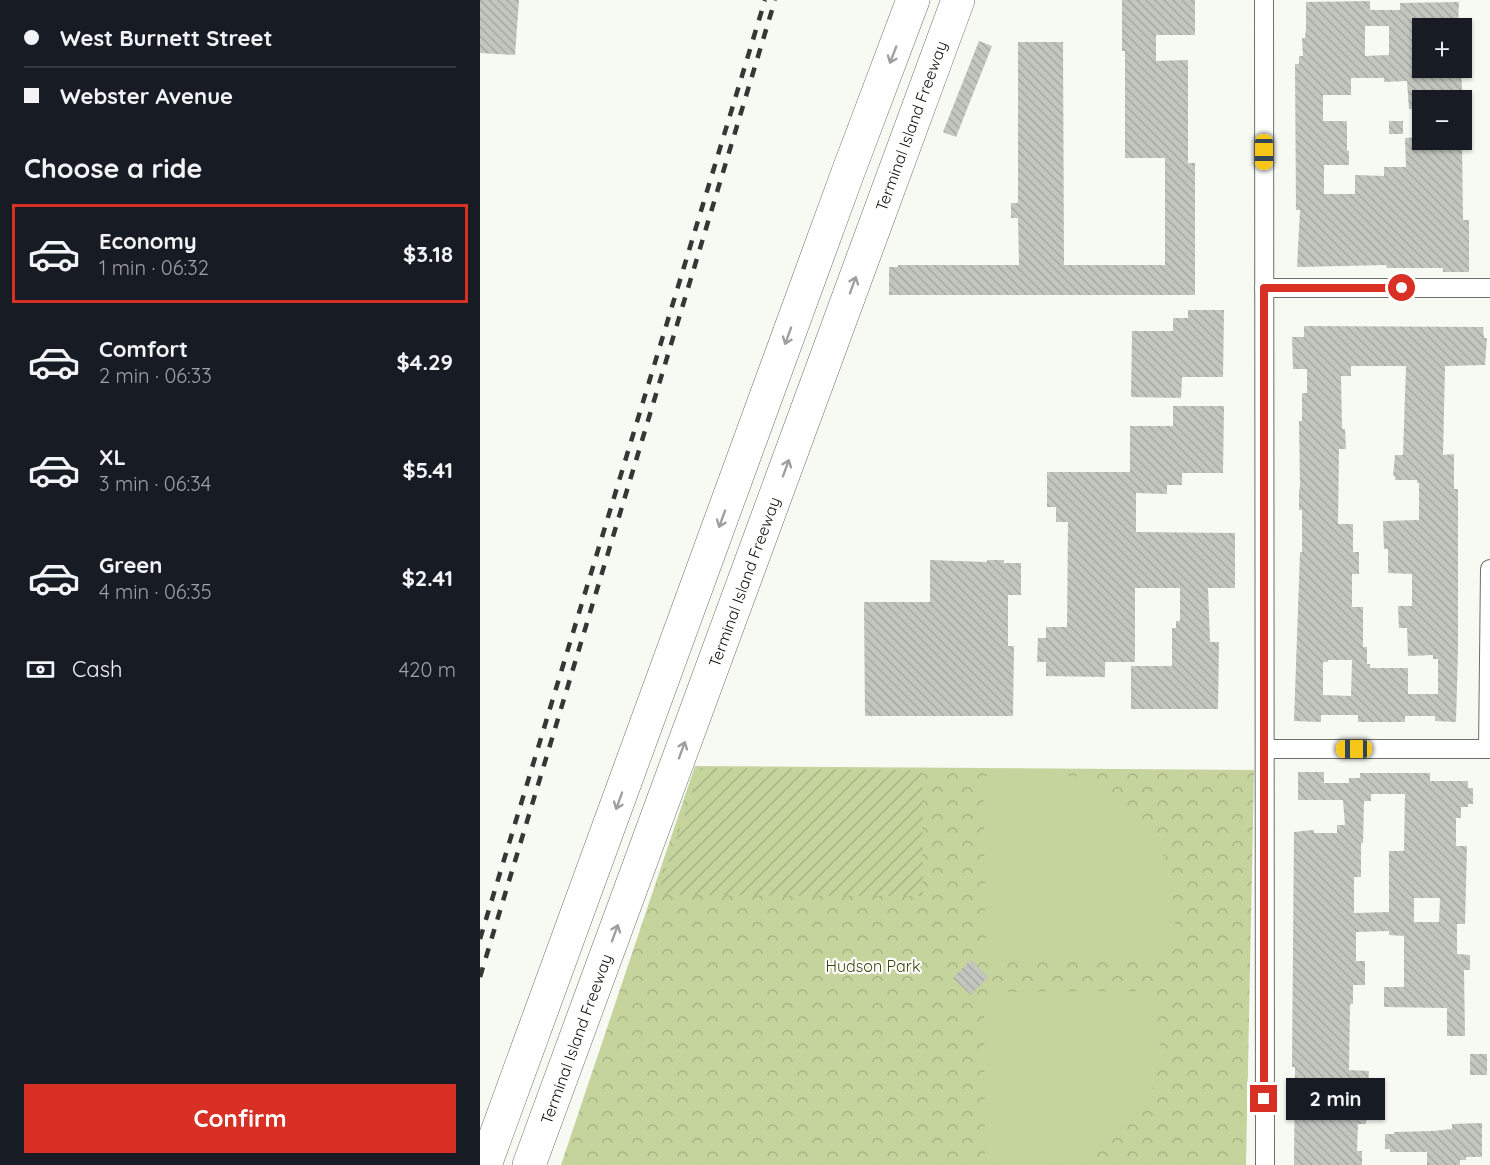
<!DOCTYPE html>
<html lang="en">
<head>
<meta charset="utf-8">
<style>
	body { margin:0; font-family:Quicksand,sans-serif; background:#20242c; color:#f1f3f6; height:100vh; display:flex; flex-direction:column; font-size:22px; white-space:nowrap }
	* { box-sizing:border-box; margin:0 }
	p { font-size:20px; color:#9ea1a6 }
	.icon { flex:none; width:33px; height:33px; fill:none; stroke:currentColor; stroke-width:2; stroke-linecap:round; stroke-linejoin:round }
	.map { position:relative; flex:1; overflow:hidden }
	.side { display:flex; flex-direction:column; background:#171b24; width:480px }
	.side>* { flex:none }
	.hud { display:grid; align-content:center; height:132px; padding:0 24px; background:#171b24 }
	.controls { position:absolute; left:932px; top:18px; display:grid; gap:12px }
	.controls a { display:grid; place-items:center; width:60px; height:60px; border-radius:0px; background:#171b24; box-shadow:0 2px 4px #0004; font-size:30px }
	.end { position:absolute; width:27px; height:27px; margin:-14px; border:8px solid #d93025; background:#fff; box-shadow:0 0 0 3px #fff }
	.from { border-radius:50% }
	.bubble { position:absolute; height:42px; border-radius:0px; background:#171b24; box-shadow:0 2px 4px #0004; font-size:20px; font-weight:700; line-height:42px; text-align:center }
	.car { position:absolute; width:18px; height:36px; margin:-18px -9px; border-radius:8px; box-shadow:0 0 4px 2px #0007; background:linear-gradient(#f5c518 24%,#345 0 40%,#f5c518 0 76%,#345 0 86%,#f5c518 0) }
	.hud b { display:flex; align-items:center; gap:21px; height:57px; font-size:22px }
	.hud b+b { border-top:2px solid #363941 }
	.hud i { width:15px; height:15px; background:#f1f3f6 }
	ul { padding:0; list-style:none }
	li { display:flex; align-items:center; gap:18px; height:99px; margin:0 12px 9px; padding:0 12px; border:3px solid transparent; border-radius:0px }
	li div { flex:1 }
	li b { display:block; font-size:22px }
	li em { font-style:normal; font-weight:700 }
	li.on { border-color:#d93025 }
	li>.icon { width:54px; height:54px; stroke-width:1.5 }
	h2 { padding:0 24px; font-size:27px; line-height:72px }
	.pay { display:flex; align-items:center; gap:15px; height:66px; padding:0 24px; font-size:22px }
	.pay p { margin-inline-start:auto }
	.button { display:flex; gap:12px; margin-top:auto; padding:12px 24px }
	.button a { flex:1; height:69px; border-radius:0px; background:#d93025; color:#fff; font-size:24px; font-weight:700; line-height:69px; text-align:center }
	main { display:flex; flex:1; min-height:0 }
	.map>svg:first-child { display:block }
	.park { fill:url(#park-crowns) }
	.garden { fill:url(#garden-furrows) }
	.pitch { fill:#c5d39c }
	.building { fill:url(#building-back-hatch); fill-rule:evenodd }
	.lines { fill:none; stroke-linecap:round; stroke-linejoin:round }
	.minor-casing { stroke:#6d6f69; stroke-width:20 }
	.motorway-casing { stroke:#6d6f69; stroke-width:34 }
	.minor { stroke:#fff; stroke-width:18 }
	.motorway { stroke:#fff; stroke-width:33 }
	.rail { stroke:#363735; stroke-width:4.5; stroke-dasharray:10 10; stroke-linecap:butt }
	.oneway { stroke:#9f9f9e }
	.route { stroke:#d93025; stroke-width:8 }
	.labels { text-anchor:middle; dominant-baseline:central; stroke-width:4.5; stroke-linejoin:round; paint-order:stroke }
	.street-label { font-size:16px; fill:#0e0f0d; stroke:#fffffe }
	.park-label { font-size:16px; fill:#3b450f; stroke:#fffffe }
</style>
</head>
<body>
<main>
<section class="side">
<div class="hud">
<b><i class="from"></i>West Burnett Street</b>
<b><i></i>Webster Avenue</b>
</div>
<h2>Choose a ride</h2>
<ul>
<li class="on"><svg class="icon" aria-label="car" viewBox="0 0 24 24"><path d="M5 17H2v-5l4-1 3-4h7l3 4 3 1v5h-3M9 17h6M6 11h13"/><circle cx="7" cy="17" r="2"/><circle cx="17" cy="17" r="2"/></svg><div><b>Economy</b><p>1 min · 06:32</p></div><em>$3.18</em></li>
<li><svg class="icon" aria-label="car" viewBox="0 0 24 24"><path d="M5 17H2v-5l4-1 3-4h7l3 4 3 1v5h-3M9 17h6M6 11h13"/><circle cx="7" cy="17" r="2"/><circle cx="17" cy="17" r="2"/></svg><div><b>Comfort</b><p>2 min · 06:33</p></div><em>$4.29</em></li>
<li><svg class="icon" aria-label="car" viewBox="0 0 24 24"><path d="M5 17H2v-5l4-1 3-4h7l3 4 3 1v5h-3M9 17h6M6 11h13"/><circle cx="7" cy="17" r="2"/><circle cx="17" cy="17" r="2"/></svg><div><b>XL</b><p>3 min · 06:34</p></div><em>$5.41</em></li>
<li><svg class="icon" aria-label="car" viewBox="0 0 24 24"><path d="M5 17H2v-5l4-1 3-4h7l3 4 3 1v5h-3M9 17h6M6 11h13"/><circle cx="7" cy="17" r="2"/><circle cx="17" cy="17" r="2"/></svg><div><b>Green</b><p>4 min · 06:35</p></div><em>$2.41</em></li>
</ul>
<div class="pay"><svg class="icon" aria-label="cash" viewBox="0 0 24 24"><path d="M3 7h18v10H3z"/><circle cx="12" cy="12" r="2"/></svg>Cash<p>420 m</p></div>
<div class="button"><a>Confirm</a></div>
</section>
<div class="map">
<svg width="1010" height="1165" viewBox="0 0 1010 1165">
	<defs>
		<pattern id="park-crowns" width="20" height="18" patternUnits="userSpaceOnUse" patternTransform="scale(1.5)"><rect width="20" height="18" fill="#c5d39c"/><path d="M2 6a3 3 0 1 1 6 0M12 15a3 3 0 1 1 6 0" fill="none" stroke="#a8b485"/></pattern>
		<pattern id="garden-furrows" width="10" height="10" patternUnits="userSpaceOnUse" patternTransform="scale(1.5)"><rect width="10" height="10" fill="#c5d39c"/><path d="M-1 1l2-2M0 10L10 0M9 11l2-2" fill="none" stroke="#a8b485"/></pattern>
		<pattern id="building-back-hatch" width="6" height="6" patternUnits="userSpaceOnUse" patternTransform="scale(1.5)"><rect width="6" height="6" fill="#c3c5bf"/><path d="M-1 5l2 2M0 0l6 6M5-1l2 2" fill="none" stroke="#a6a8a3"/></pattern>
	</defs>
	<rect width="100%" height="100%" fill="#f7f9f3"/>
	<path class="park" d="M 215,766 L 774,770 L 766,1165 L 81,1165 Z"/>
	<path class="garden" d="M 221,768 L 442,770 L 443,896 L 177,895 Z"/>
	<g class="pitch">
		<path d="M 537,772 L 561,772 L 598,777 L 662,817 L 691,868 L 695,925 L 690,959 L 512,961 L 506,953 L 503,776 L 521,776 Z"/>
		<path d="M 672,991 C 678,1018 683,1046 677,1073 C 668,1113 627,1153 588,1164 C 571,1165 543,1165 524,1165 L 521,1163 L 505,1162 L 504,1000 L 514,992 Z"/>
	</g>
	<g class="building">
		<path d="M 0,0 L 39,0 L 35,55 L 0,53 Z"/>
		<path d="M 642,0 L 715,0 L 715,35 L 676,35 L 676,61 L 708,60 L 708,163 L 715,163 L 715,295 L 409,295 L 409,267 L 418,267 L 418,265 L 539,265 L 538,218 L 531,218 L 531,203 L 538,203 L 538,42 L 583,42 L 584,265 L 685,265 L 685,158 L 645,158 L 645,51 L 642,51 Z"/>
		<path d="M 890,1 L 890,10 L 920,10 L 920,3 L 979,2 L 978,25 L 975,25 L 975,28 L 942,28 L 942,68 L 974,68 L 974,72 L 981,72 L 983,100 L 942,100 L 942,109 L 929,109 L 927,81 L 904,82 L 904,78 L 871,78 L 871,95 L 843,95 L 843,121 L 867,121 L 867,151 L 869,151 L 869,165 L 844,165 L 844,194 L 875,194 L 875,175 L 904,176 L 904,167 L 926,167 L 925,138 L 940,137 L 940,142 L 982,141 L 983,220 L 989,220 L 989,272 L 963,272 L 963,268 L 907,268 L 906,265 L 817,267 L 820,210 L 816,210 L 815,64 L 819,64 L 819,56 L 823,56 L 822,38 L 825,38 L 826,28 L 826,2 ZM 885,26 L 909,26 L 909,55 L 885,56 Z"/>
		<path d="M 499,41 L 512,46 L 476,137 L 463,132 Z"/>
		<rect x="909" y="121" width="14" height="13"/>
		<path d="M 708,310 L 744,310 L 743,377 L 702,377 L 701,398 L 651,397 L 652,331 L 693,331 L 693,318 L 708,318 Z"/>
		<path d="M 824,326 L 1003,327 L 1004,338 L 1007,338 L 1005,365 L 965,366 L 963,455 L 974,454 L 974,489 L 978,489 L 978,650 L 976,722 L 955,721 L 955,716 L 925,716 L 925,722 L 878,722 L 878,715 L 841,715 L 841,722 L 814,721 L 820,552 L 822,552 L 822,510 L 819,510 L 819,489 L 820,489 L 819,421 L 822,421 L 822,393 L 827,393 L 827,369 L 813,369 L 812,337 L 824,337 ZM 871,366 L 926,366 L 923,455 L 915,455 L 913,476 L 915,476 L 915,480 L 937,480 L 937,483 L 939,483 L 939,520 L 903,521 L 904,549 L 908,549 L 908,573 L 932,574 L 932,606 L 918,606 L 919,628 L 927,628 L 928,656 L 953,655 L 953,659 L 958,659 L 958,694 L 928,694 L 928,668 L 890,668 L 890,664 L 887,664 L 887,647 L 883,647 L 883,607 L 872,607 L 872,574 L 879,574 L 879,552 L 873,552 L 873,524 L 858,524 L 859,449 L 866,449 L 865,429 L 862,429 L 861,376 L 871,376 ZM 848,660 L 872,660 L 871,696 L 843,695 L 843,662 L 848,662 Z"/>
		<path d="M 693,406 L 744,406 L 743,473 L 702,473 L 702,485 L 687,485 L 687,494 L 656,493 L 656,532 L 755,533 L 755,588 L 728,588 L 730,642 L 739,642 L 738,709 L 651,709 L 651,666 L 692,666 L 692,628 L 696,628 L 696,621 L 700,621 L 700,588 L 655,588 L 655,662 L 625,662 L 625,677 L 566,676 L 566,662 L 557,662 L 558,638 L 566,638 L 566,627 L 587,627 L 588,522 L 576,522 L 576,507 L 567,507 L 567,472 L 650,472 L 650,426 L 693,426 Z"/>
		<path d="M 450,560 L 507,562 L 507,560 L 524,560 L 524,563 L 541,563 L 541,595 L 528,595 L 528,646 L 534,646 L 533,716 L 385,716 L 384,602 L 450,602 Z"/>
		<path d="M 818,772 L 844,772 L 844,783 L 869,783 L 869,778 L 880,778 L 880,773 L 950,773 L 950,781 L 988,781 L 988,788 L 993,788 L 993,804 L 988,804 L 988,807 L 981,807 L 981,818 L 976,818 L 976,846 L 987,846 L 985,924 L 977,924 L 977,954 L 990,955 L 990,970 L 984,970 L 985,1036 L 967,1036 L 967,1008 L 904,1007 L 904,987 L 924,987 L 924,936 L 909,935 L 909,931 L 876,932 L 876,961 L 885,961 L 885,985 L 873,985 L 873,1004 L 870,1004 L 869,1070 L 889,1071 L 886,1124 L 878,1124 L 877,1151 L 882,1151 L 882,1165 L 814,1165 L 815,1067 L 812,1067 L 814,832 L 834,830 L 834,833 L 857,833 L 857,825 L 865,825 L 863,800 L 818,800 ZM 891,794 L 925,794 L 924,851 L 909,851 L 909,912 L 874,913 L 874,877 L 881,877 L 881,843 L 883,843 L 884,801 L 891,801 ZM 934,898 L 960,898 L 959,922 L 934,922 Z"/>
		<path d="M 491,960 L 508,977 L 491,995 L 473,978 Z"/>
		<rect x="990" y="1054" width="17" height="21"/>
		<path d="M 1002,1123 L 1002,1157 L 986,1157 L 986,1160 L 980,1160 L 980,1165 L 947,1165 L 947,1152 L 910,1152 L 910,1149 L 905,1149 L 905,1134 L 914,1134 L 914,1132 L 953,1131 L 972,1129 L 972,1124 Z"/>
	</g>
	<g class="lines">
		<g class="minor-casing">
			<g id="minor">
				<path d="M 784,0 L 785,1165"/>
				<path d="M 784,288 L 1010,288"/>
				<path d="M 785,749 L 1010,749"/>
				<path d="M 1008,749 L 1010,569"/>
			</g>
		</g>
		<g class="motorway-casing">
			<g id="motorway">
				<path d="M 5,1165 L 367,175 L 433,0"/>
				<path d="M 49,1165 L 478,0"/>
			</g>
		</g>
		<use href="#minor" class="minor"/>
		<use href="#motorway" class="motorway"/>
		<g class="rail">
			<path d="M 0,939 L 285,0"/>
			<path d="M 0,977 L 295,0"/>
		</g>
	</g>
	<defs><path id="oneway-shaft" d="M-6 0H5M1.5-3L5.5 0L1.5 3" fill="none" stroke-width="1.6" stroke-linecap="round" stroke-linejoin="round" transform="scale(1.5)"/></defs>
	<g class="oneway">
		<use href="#oneway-shaft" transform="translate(413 55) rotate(111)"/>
		<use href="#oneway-shaft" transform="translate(373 285) rotate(-70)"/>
		<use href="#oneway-shaft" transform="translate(308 336) rotate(110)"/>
		<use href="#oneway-shaft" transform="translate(306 468) rotate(-70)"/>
		<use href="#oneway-shaft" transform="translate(242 519) rotate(110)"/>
		<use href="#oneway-shaft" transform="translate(202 750) rotate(-70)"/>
		<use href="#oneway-shaft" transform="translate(139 801) rotate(110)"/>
		<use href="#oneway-shaft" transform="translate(135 933) rotate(-70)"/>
	</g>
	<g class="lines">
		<path class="route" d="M 784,1099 L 784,288 L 922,288"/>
	</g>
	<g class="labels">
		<g class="street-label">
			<text transform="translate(431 126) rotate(-70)">Terminal Island Freeway</text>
			<text transform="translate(264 582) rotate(-70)">Terminal Island Freeway</text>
			<text transform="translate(96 1039) rotate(-70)">Terminal Island Freeway</text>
		</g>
		<g class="park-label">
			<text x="393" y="966">Hudson Park</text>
		</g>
	</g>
</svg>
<div class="controls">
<a>+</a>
<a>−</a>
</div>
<i class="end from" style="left:922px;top:288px"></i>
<i class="end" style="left:784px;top:1099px"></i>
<div class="bubble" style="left:806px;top:1078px;width:99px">2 min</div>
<i class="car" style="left:784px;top:152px;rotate:180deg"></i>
<i class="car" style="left:874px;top:749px;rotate:270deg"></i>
</div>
</main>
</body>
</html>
